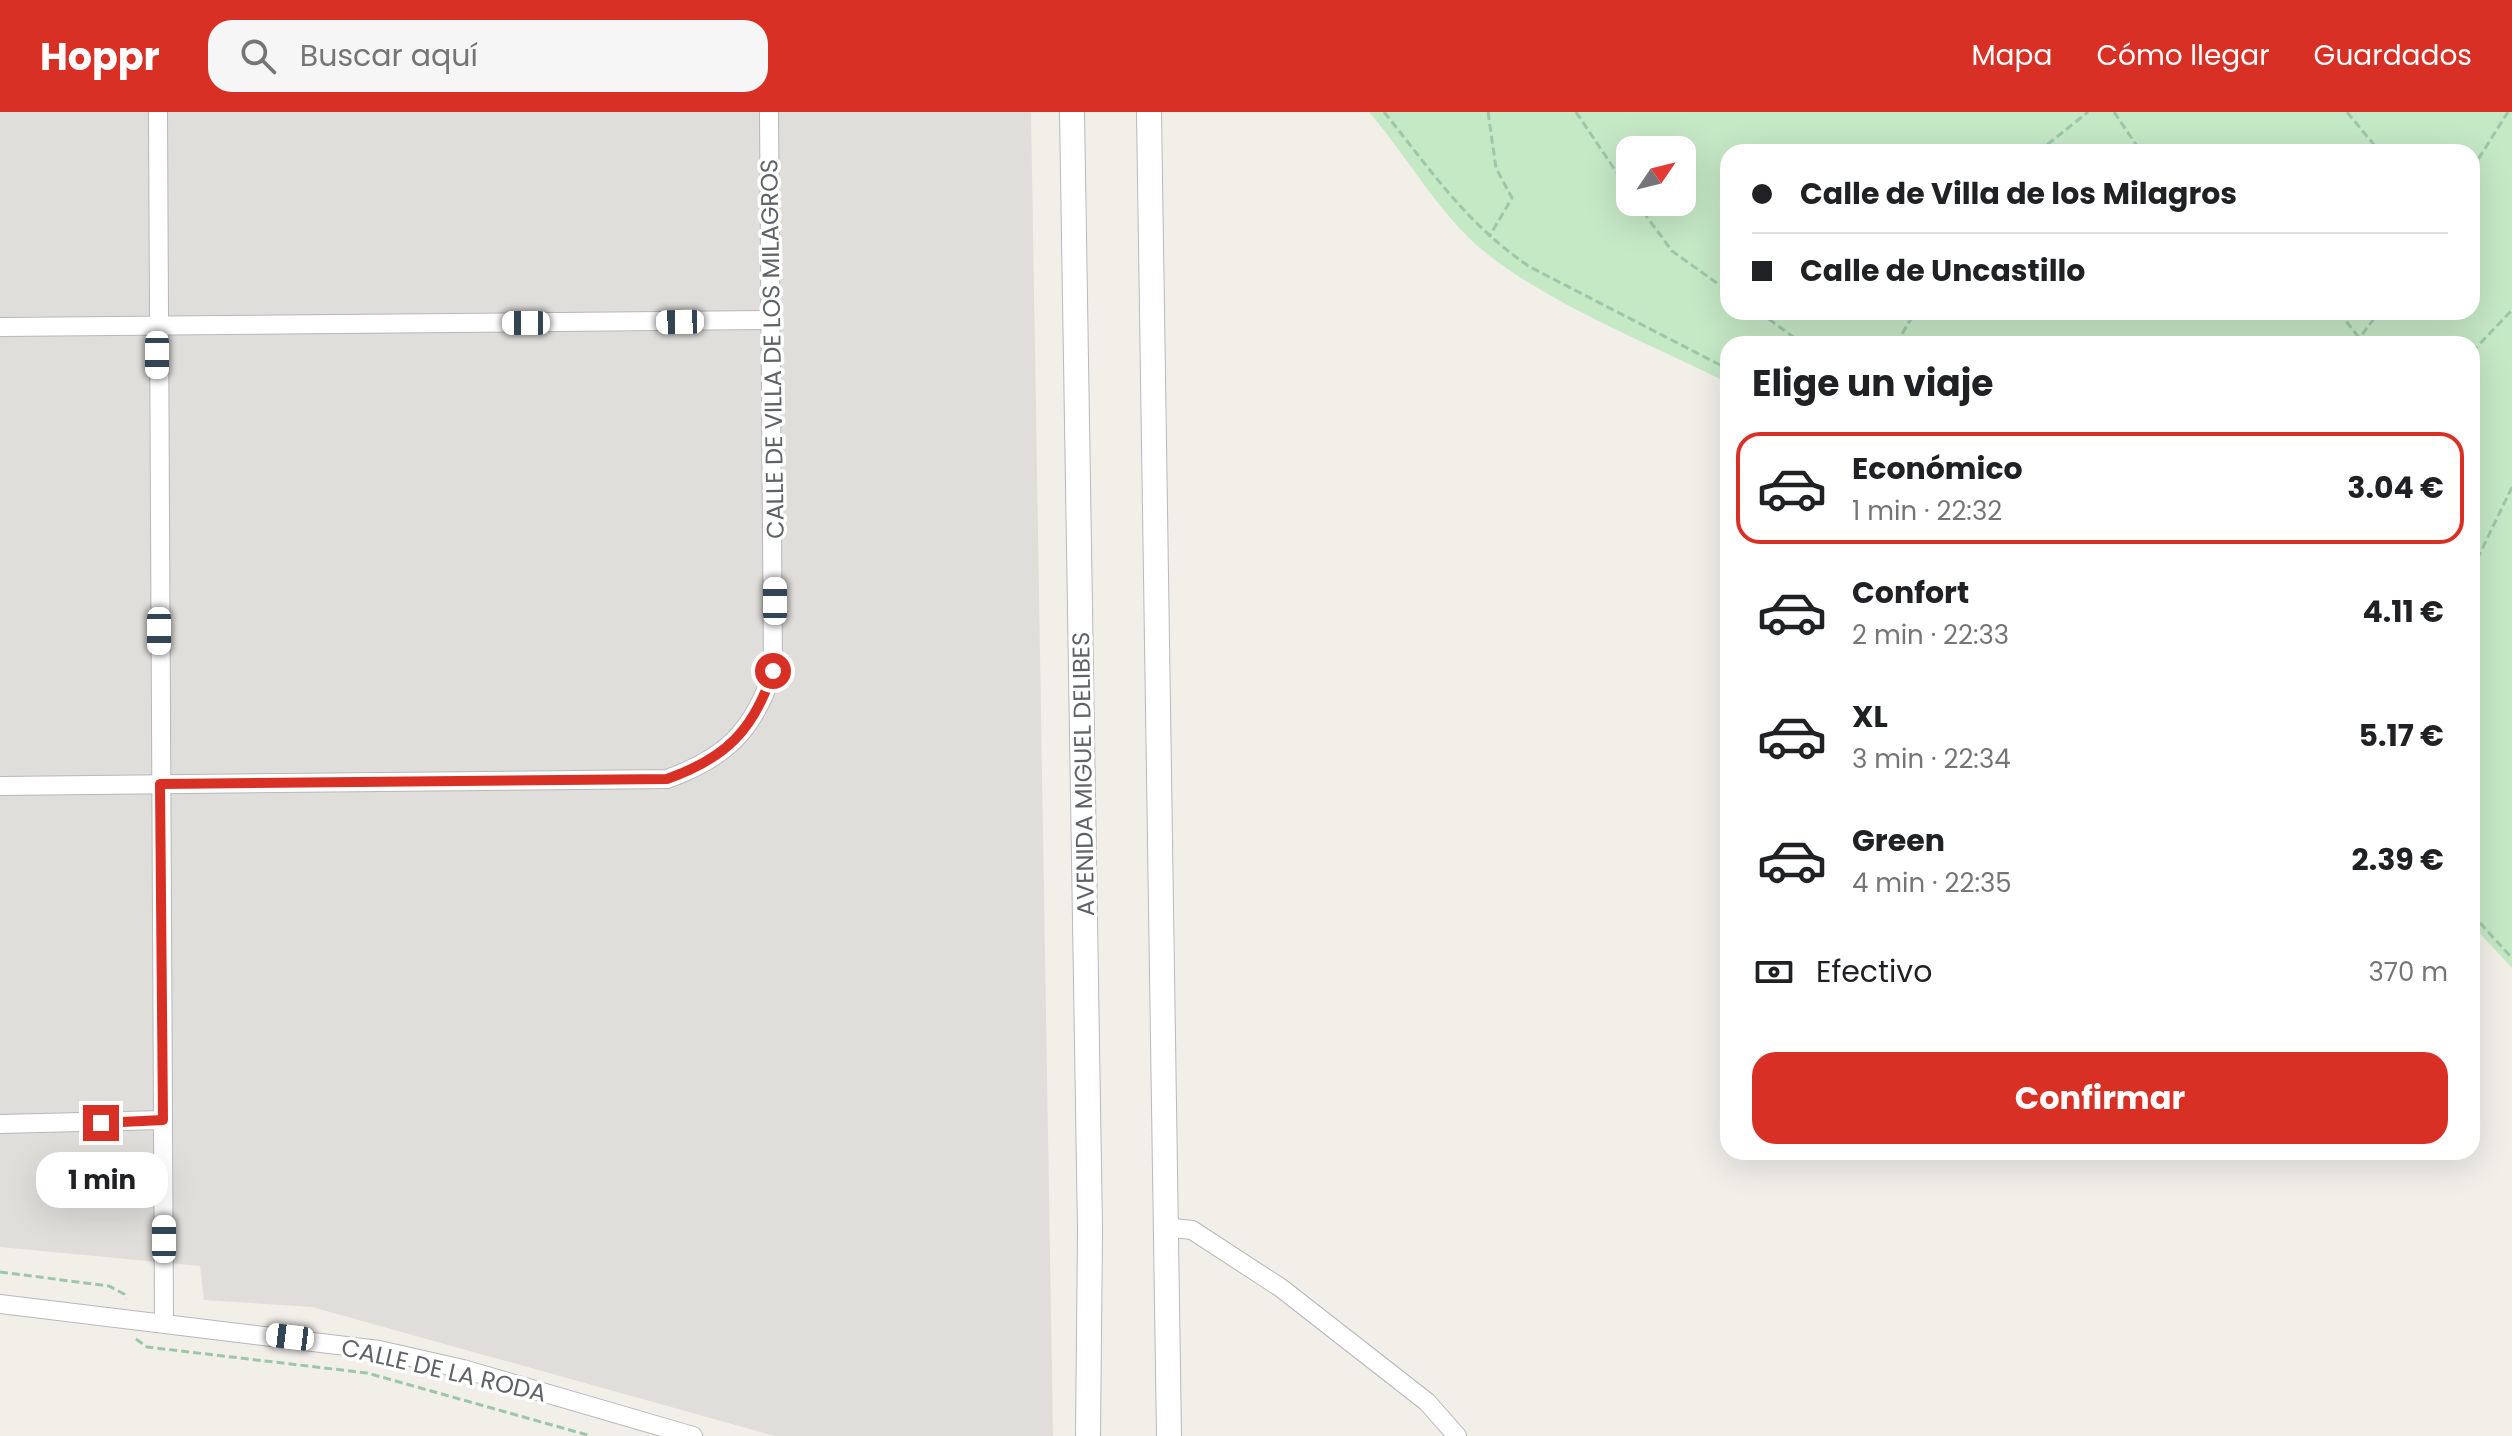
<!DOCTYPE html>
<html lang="es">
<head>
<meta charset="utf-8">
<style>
	body { margin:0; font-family:Poppins,sans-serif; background:#f6f6f6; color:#202124; height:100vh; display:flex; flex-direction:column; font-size:30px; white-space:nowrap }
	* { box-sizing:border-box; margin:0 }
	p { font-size:26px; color:#757577 }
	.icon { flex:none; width:44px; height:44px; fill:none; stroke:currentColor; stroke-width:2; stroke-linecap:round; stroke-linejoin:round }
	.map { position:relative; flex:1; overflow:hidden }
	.details { position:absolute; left:1720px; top:224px; width:760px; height:824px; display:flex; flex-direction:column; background:#fff; border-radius:24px; box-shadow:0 8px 32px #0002 }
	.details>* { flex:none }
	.hud { position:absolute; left:1720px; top:32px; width:760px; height:176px; border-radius:24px; box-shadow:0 8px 32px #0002; display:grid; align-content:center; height:176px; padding:0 32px; background:#fff }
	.needle { width:52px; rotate:55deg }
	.fabs { position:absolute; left:1616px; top:24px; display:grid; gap:16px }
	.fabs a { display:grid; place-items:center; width:80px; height:80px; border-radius:16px; background:#fff; box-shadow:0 8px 32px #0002; font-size:40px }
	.end { position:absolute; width:36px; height:36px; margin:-18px; border:10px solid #d93025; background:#fff; box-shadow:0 0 0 4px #fff }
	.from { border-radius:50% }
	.bubble { position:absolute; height:56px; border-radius:24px; background:#fff; box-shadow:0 8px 32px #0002; font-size:26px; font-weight:700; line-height:56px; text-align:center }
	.car { position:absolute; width:24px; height:48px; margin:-24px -12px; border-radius:10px; box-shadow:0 0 6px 2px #0007; background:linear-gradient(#fff 24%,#345 0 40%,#fff 0 76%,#345 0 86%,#fff 0) }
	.hud b { display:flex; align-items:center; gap:28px; height:76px; font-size:30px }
	.hud b+b { border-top:2px solid #e0e0e0 }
	.hud i { width:20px; height:20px; background:#202124 }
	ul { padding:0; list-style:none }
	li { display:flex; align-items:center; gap:24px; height:112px; margin:0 16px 12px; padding:0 16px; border:4px solid transparent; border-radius:24px }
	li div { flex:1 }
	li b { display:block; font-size:30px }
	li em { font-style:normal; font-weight:700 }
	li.active { border-color:#d93025 }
	li>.icon { width:72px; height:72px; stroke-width:1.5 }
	h2 { padding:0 32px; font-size:36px; line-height:96px }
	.pay { display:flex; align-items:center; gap:20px; height:88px; padding:0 32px; font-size:30px }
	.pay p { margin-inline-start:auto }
	.cta { display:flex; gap:16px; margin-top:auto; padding:16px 32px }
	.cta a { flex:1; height:92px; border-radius:24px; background:#d93025; color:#fff; font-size:32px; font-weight:700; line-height:92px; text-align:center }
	header { display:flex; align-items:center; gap:48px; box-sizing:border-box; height:112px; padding:0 40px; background:#d93025; color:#fff }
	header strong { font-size:38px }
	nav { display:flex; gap:44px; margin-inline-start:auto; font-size:28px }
	.search { width:560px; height:72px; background:#f6f6f6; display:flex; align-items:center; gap:20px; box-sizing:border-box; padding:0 28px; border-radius:24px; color:#757577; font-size:30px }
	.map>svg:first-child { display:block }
	.industrial { fill:#e0deda }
	.green { fill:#c5e8c5; fill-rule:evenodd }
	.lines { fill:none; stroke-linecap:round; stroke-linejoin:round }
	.street-casing { stroke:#b5b8bc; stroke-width:20 }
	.secondary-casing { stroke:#b6babf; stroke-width:26 }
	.path { stroke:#9cc7a9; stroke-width:3; stroke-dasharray:8 4; stroke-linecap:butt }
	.street { stroke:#fff; stroke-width:18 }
	.secondary { stroke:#fff; stroke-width:24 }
	.route { stroke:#d93025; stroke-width:10 }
	.labels { text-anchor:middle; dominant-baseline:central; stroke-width:7; stroke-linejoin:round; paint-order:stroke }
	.street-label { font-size:24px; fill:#5f6368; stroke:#fff }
</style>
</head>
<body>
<header>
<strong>Hoppr</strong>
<div class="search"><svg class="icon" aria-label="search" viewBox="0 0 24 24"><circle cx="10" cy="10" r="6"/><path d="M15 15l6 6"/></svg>Buscar aquí</div>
<nav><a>Mapa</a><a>Cómo llegar</a><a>Guardados</a></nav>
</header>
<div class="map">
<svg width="2512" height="1324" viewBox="0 0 2512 1324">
	<rect width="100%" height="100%" fill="#f1efe8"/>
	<path class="industrial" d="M 0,0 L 1031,0 L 1053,1324 L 775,1324 L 312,1195 L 204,1188 L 200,1154 L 0,1135 Z"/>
	<path class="green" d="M 1369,0 L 2512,0 L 2512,856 L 2472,813 L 2472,232 L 1728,232 L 1728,271 C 1651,232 1553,194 1486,141 C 1439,103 1408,45 1369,0 ZM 1630,38 L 1682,38 L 1682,90 L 1630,90 ZM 2472,40 L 2472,200 L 1728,200 L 1728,40 Z"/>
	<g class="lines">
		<g class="street-casing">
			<g id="street">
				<path d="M 158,0 L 164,1210"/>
				<path d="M 0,215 L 773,208"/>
				<path d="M 0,674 L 667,667 C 726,646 754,618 773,559 L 769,0"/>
				<path d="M 0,1012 L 163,1008"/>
				<path d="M 1164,1115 L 1192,1118 L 1281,1176 L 1427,1290 L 1457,1324"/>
				<path d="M 0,1192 L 379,1238 L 463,1257 L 693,1324"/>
			</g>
		</g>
		<g class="secondary-casing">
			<g id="secondary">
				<path d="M 1072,0 L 1090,1118 L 1088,1324"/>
				<path d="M 1149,0 L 1169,1324"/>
			</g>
		</g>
		<g class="path">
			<path d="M 1384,0 C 1431,58 1466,112 1530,155 L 1728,257"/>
			<path d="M 1488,0 L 1496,56 L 1512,86 L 1489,125"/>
			<path d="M 1576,0 L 1630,80"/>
			<path d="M 2114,0 L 2141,40"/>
			<path d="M 2347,0 L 2380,40"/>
			<path d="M 2038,40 L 2088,0"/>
			<path d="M 2472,57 L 2508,0"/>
			<path d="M 1636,90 L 1672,139 L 1728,179"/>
			<path d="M 1759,200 L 1803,232"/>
			<path d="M 2339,200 L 2364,232"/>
			<path d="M 1896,232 L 1915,200"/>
			<path d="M 2355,232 L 2379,200"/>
			<path d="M 2472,240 L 2512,198"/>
			<path d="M 2472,458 L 2512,375"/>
			<path d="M 2472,802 L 2512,846"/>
			<path d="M 0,1160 L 109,1174 L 124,1182 L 126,1187"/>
			<path d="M 136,1227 L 147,1235 L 367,1261 L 591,1324"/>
		</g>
		<use href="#street" class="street"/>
		<use href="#secondary" class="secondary"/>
	</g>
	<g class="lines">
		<path class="route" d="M 101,1011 L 163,1008 L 160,672 L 667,667 C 726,646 754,618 773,559"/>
	</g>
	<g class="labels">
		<g class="street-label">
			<text transform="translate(772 237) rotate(-91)">CALLE DE VILLA DE LOS MILAGROS</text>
			<text transform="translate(1083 662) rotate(-91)">AVENIDA MIGUEL DELIBES</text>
			<text transform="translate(444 1258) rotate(13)">CALLE DE LA RODA</text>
		</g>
	</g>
</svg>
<div class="fabs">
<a><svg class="needle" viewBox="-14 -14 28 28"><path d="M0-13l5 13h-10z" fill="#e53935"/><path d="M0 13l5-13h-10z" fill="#757577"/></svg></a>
</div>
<i class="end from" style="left:773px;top:559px"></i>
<i class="end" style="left:101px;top:1011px"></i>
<div class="bubble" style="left:36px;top:1040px;width:132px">1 min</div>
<i class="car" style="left:680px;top:210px;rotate:269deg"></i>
<i class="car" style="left:526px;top:211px;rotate:270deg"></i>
<i class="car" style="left:157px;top:243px;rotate:180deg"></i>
<i class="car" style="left:775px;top:489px;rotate:0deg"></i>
<i class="car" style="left:159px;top:519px;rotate:180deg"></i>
<i class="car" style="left:164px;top:1127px;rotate:0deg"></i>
<i class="car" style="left:290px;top:1225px;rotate:277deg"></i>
<div class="hud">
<b><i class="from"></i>Calle de Villa de los Milagros</b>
<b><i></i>Calle de Uncastillo</b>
</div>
<section class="details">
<h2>Elige un viaje</h2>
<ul>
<li class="active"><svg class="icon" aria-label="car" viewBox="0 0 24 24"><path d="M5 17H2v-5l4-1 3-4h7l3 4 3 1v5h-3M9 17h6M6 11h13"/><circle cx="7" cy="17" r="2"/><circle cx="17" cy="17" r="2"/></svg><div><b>Económico</b><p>1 min · 22:32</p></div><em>3.04 €</em></li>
<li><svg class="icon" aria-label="car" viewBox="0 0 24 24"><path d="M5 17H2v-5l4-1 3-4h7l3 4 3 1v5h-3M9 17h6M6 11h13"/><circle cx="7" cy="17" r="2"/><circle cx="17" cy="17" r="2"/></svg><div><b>Confort</b><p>2 min · 22:33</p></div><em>4.11 €</em></li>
<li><svg class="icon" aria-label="car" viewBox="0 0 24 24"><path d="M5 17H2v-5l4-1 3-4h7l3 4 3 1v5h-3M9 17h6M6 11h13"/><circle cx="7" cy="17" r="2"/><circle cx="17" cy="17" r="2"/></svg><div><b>XL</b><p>3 min · 22:34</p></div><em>5.17 €</em></li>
<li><svg class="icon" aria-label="car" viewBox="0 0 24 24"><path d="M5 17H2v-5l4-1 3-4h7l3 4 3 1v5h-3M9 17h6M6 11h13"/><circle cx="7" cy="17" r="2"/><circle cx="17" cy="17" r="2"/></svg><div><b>Green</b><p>4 min · 22:35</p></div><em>2.39 €</em></li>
</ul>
<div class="pay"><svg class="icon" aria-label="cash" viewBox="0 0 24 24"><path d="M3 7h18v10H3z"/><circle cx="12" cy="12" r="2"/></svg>Efectivo<p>370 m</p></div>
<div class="cta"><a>Confirmar</a></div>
</section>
</div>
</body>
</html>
